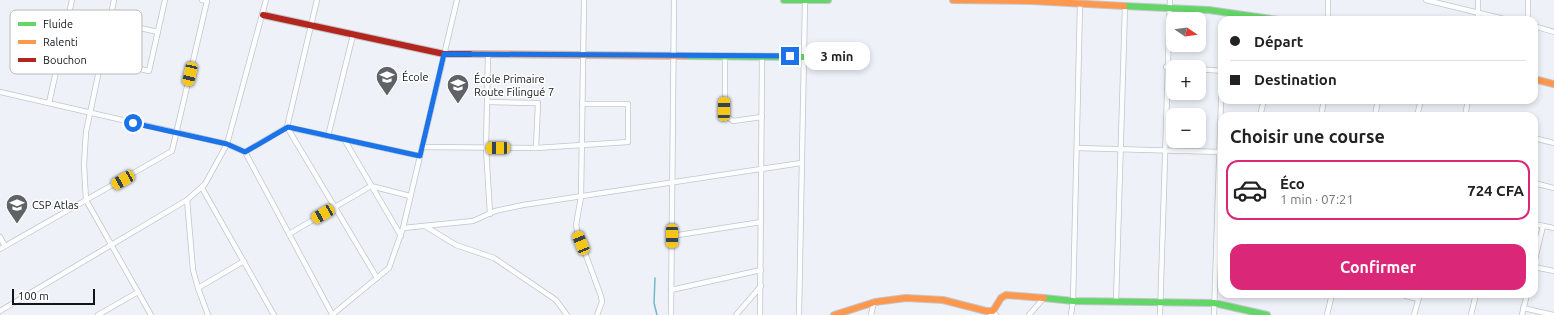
<!DOCTYPE html>
<html lang="fr">
<head>
<meta charset="utf-8">
<style>
	body { margin:0; font-family:Ubuntu,sans-serif; background:#f2f2f2; color:#222; height:100vh; display:flex; flex-direction:column; font-size:15px; white-space:nowrap }
	* { box-sizing:border-box; margin:0 }
	p { font-size:13px; color:#767676 }
	.icon { flex:none; width:22px; height:22px; fill:none; stroke:currentColor; stroke-width:2; stroke-linecap:round; stroke-linejoin:round }
	.map { position:relative; flex:1; overflow:hidden }
	.panel { position:absolute; left:1218px; top:112px; width:320px; height:186px; display:flex; flex-direction:column; background:#fff; border-radius:12px; box-shadow:0 2px 6px #0003 }
	.panel>* { flex:none }
	.banner { position:absolute; left:1218px; top:16px; width:320px; height:88px; border-radius:12px; box-shadow:0 2px 6px #0003; display:grid; align-content:center; height:88px; padding:0 12px; background:#fff }
	.needle { width:26px; rotate:103deg }
	.buttons { position:absolute; left:1166px; top:12px; display:grid; gap:8px }
	.buttons a { display:grid; place-items:center; width:40px; height:40px; border-radius:8px; background:#fff; box-shadow:0 2px 6px #0003; font-size:20px }
	.scale { position:absolute; left:12px; bottom:10px; width:83px; box-sizing:border-box; padding-left:4px; border:2px solid #131519; border-top:0; font-size:11px; line-height:14px; white-space:nowrap; color:#131519; -webkit-text-stroke:3px #fff; paint-order:stroke }
	.end { position:absolute; width:18px; height:18px; margin:-9px; border:5px solid #1a73e8; background:#fff; box-shadow:0 0 0 2px #fff }
	.from { border-radius:50% }
	.bubble { position:absolute; height:28px; border-radius:12px; background:#fff; box-shadow:0 2px 6px #0003; font-size:13px; font-weight:700; line-height:28px; text-align:center }
	.car { position:absolute; width:12px; height:24px; margin:-12px -6px; border-radius:5px; box-shadow:0 0 3px 1px #0007; background:linear-gradient(#f5c518 24%,#345 0 40%,#f5c518 0 76%,#345 0 86%,#f5c518 0) }
	.banner b { display:flex; align-items:center; gap:14px; height:38px; font-size:15px }
	.banner b+b { border-top:1px solid #e0e0e0 }
	.banner i { width:10px; height:10px; background:#222 }
	ul { padding:0; list-style:none }
	li { display:flex; align-items:center; gap:12px; height:60px; margin:0 8px 6px; padding:0 4px; border:2px solid #e0e0e0; border-radius:12px }
	li div { flex:1 }
	li b { display:block; font-size:15px }
	li em { font-style:normal; font-weight:700 }
	li.selected { border-color:#db2777 }
	li>.icon { width:36px; height:36px; stroke-width:1.5 }
	h2 { padding:0 12px; font-size:18px; line-height:48px }
	.primary-button { display:flex; gap:8px; margin-top:auto; padding:8px 12px }
	.primary-button a { flex:1; height:46px; border-radius:12px; background:#db2777; color:#fff; font-size:16px; font-weight:700; line-height:46px; text-align:center }
	.map>svg:first-child { display:block }
	.lines { fill:none; stroke-linecap:round; stroke-linejoin:round }
	.stream { stroke:#73b8c8; stroke-width:1.5 }
	.street-casing { stroke:#c3c5ca; stroke-width:6 }
	.fast-casing { stroke:#c3c5ca; stroke-width:8 }
	.slow-casing { stroke:#c3c5ca; stroke-width:8 }
	.jam-casing { stroke:#c3c5ca; stroke-width:8 }
	.street { stroke:#fcfdfe; stroke-width:4.5 }
	.fast { stroke:#63d668; stroke-width:6 }
	.slow { stroke:#ff974d; stroke-width:6 }
	.jam { stroke:#b3261e; stroke-width:6 }
	.route { stroke:#1a73e8; stroke-width:5 }
	.labels { text-anchor:middle; dominant-baseline:central; stroke-width:3; stroke-linejoin:round; paint-order:stroke }
	.poi-label { font-size:11px; fill:#131519; stroke:#fff; text-anchor:start }
	.key { fill:#fff; stroke:#b8b9ba; stroke-width:1 }
	.key-label { font-size:11px; fill:#131519 }
</style>
</head>
<body>
<div class="map">
<svg width="1554" height="315" viewBox="0 0 1554 315">
	<rect width="100%" height="100%" fill="#eef1f8"/>
	<g class="lines">
		<path class="stream" d="M 655,278 L 654,303 L 657,315"/>
		<g class="street-casing">
			<g id="street">
				<path d="M 114,0 L 86,132 L 84,165 L 86,200 L 151,315"/>
				<path d="M 317,0 L 287,127 L 377,278"/>
				<path d="M 584,0 L 581,197 L 576,225 L 578,234 L 601,296 L 602,302 L 597,315"/>
				<path d="M 1426,0 L 1508,20"/>
				<path d="M 1328,20 L 1328,0"/>
				<path d="M 1478,20 L 1478,0"/>
				<path d="M 1528,20 L 1528,0"/>
				<path d="M 109,21 L 158,32"/>
				<path d="M 1534,26 L 1554,32"/>
				<path d="M 488,55 L 486,148 L 490,214"/>
				<path d="M 725,56 L 725,115 L 733,121 L 762,117"/>
				<path d="M 101,60 L 149,71 L 165,0"/>
				<path d="M 1166,67 L 1173,67"/>
				<path d="M 1199,69 L 1222,71"/>
				<path d="M 0,92 L 227,144 L 245,152 L 332,314"/>
				<path d="M 487,102 L 538,103 L 536,148"/>
				<path d="M 49,103 L 72,0"/>
				<path d="M 1260,116 L 1264,100"/>
				<path d="M 1321,116 L 1324,100"/>
				<path d="M 1375,116 L 1378,100"/>
				<path d="M 1417,116 L 1421,100"/>
				<path d="M 1465,116 L 1468,100"/>
				<path d="M 328,136 L 353,35"/>
				<path d="M 1534,138 L 1554,143"/>
				<path d="M 344,139 L 401,236"/>
				<path d="M 422,147 L 536,148 L 628,142 L 628,104 L 582,104"/>
				<path d="M 1077,148 L 1221,152"/>
				<path d="M 245,152 L 287,127 L 420,156"/>
				<path d="M 1534,183 L 1554,188"/>
				<path d="M 202,188 L 274,315"/>
				<path d="M 187,200 L 193,270 L 198,288 L 208,315"/>
				<path d="M 1534,224 L 1554,228"/>
				<path d="M 425,226 L 456,245 L 494,258 L 556,300 L 567,315"/>
				<path d="M 403,228 L 473,221 L 495,211 L 523,205 L 801,163"/>
				<path d="M 289,234 L 371,186 L 410,196"/>
				<path d="M 672,236 L 761,222"/>
				<path d="M 0,237 L 5,246"/>
				<path d="M 0,249 L 172,151 L 207,1 L 202,0"/>
				<path d="M 1534,263 L 1543,226"/>
				<path d="M 1534,267 L 1554,271"/>
				<path d="M 198,288 L 244,261"/>
				<path d="M 671,290 L 761,270"/>
				<path d="M 1399,294 L 1418,299"/>
				<path d="M 1116,302 L 1125,7"/>
				<path d="M 1523,308 L 1554,315"/>
				<path d="M 0,311 L 187,200 L 205,184 L 227,144 L 266,0"/>
				<path d="M 98,315 L 138,292"/>
				<path d="M 332,315 L 389,268 L 403,228 L 457,0"/>
				<path d="M 671,315 L 674,0"/>
				<path d="M 736,315 L 761,286"/>
				<path d="M 760,315 L 762,56"/>
				<path d="M 799,315 L 805,1"/>
				<path d="M 871,315 L 874,302"/>
				<path d="M 991,315 L 993,311 L 996,315"/>
				<path d="M 1029,315 L 1042,300"/>
				<path d="M 1071,315 L 1073,301 L 1080,4"/>
				<path d="M 1160,315 L 1170,0"/>
				<path d="M 1214,315 L 1222,71"/>
				<path d="M 1327,315 L 1332,294"/>
				<path d="M 1414,315 L 1420,294"/>
				<path d="M 1471,315 L 1476,294"/>
				<path d="M 1522,315 L 1527,294"/>
			</g>
		</g>
		<g class="fast-casing">
			<g id="fast">
				<path d="M 784,0 L 828,0"/>
				<path d="M 1124,6 L 1209,10 L 1279,20"/>
				<path d="M 685,56 L 803,57"/>
				<path d="M 1044,298 L 1073,301 L 1214,303 L 1267,315"/>
			</g>
		</g>
		<g class="slow-casing">
			<g id="slow">
				<path d="M 953,0 L 1032,1 L 1124,6"/>
				<path d="M 470,54 L 685,56"/>
				<path d="M 1534,79 L 1554,84"/>
				<path d="M 834,315 L 875,302 L 906,298 L 943,300 L 986,311 L 993,311 L 1001,298 L 1006,295 L 1044,298"/>
			</g>
		</g>
		<g class="jam-casing">
			<path id="jam" d="M 263,15 L 444,54 L 470,54"/>
		</g>
		<use href="#street" class="street"/>
		<use href="#fast" class="fast"/>
		<use href="#slow" class="slow"/>
		<use href="#jam" class="jam"/>
	</g>
	<g class="lines">
		<path class="route" d="M 133,123 L 227,144 L 245,152 L 288,127 L 420,156 L 444,54 L 790,56"/>
	</g>
	<defs>
		<g id="school-pin" transform="scale(1.15)"><path d="M0 17L-7.5 6A9.5 9.5 0 1 1 7.5 6Z" fill="#606267" stroke="#fff"/><path d="M0-5L7-2L0 1L-7-2ZM-4 1L0 2.5L4 1V4Q0 6-4 4Z" fill="#fff"/></g>
	</defs>
	<g fill-rule="evenodd">
		<use href="#school-pin" x="387" y="77"/>
		<use href="#school-pin" x="458" y="85"/>
		<use href="#school-pin" x="17" y="205"/>
	</g>
	<g class="labels">
		<g class="poi-label">
			<text x="402" y="77">École</text>
			<text x="474" y="79">École Primaire<tspan x="474" dy="13">Route Filingué 7</tspan></text>
			<text x="32" y="205">CSP Atlas</text>
		</g>
	</g>
	<rect x="10" y="10" width="132" height="64" rx="6" class="key"/>
	<rect x="18" y="22" width="18" height="4" fill="#63d668"/>
	<rect x="18" y="40" width="18" height="4" fill="#ff974d"/>
	<rect x="18" y="58" width="18" height="4" fill="#b3261e"/>
	<g class="key-label">
		<text x="43" y="28">Fluide</text>
		<text x="43" y="46">Ralenti</text>
		<text x="43" y="64">Bouchon</text>
	</g>
</svg>
<div class="buttons">
<a><svg class="needle" viewBox="-14 -14 28 28"><path d="M0-13l5 13h-10z" fill="#e53935"/><path d="M0 13l5-13h-10z" fill="#767676"/></svg></a>
<a>+</a>
<a>−</a>
</div>
<div class="scale">100 m</div>
<i class="end from" style="left:133px;top:123px"></i>
<i class="end" style="left:790px;top:56px"></i>
<div class="bubble" style="left:804px;top:42px;width:66px">3 min</div>
<i class="car" style="left:190px;top:74px;rotate:193deg"></i>
<i class="car" style="left:724px;top:109px;rotate:1deg"></i>
<i class="car" style="left:498px;top:148px;rotate:269deg"></i>
<i class="car" style="left:123px;top:180px;rotate:240deg"></i>
<i class="car" style="left:323px;top:214px;rotate:240deg"></i>
<i class="car" style="left:672px;top:236px;rotate:180deg"></i>
<i class="car" style="left:581px;top:243px;rotate:338deg"></i>
<div class="banner">
<b><i class="from"></i>Départ</b>
<b><i></i>Destination</b>
</div>
<section class="panel">
<h2>Choisir une course</h2>
<ul>
<li class="selected"><svg class="icon" aria-label="car" viewBox="0 0 24 24"><path d="M5 17H2v-5l4-1 3-4h7l3 4 3 1v5h-3M9 17h6M6 11h13"/><circle cx="7" cy="17" r="2"/><circle cx="17" cy="17" r="2"/></svg><div><b>Éco</b><p>1 min · 07:21</p></div><em>724 CFA</em></li>
</ul>
<div class="primary-button"><a>Confirmer</a></div>
</section>
</div>
</body>
</html>
